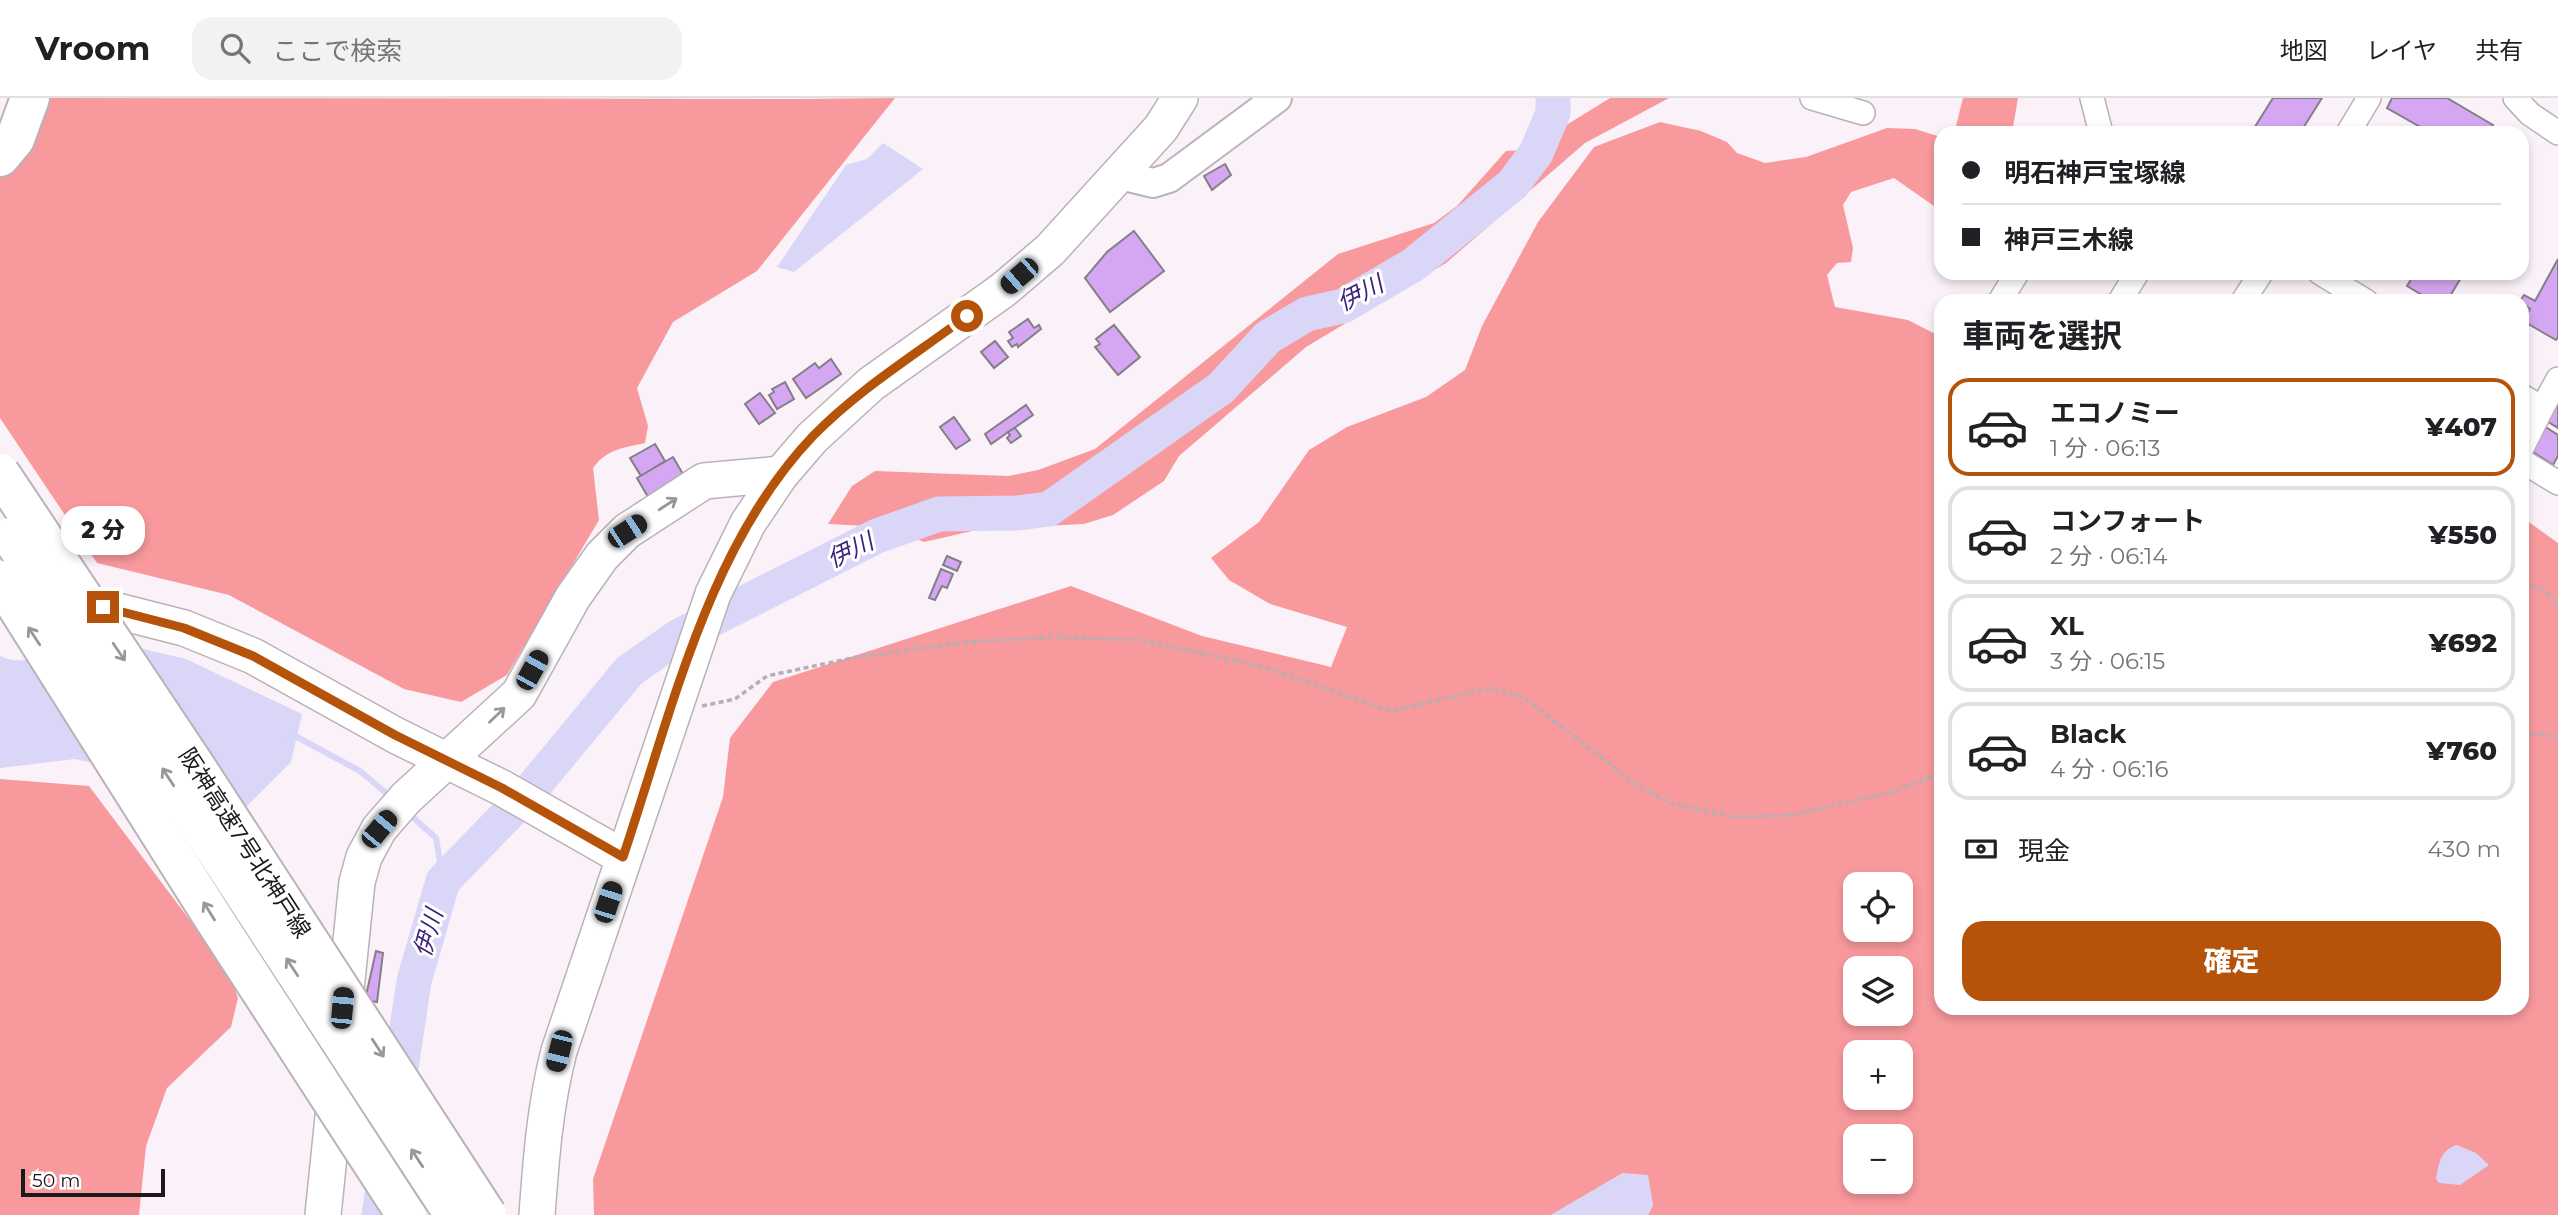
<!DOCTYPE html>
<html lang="ja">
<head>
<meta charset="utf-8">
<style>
	body { margin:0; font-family:Montserrat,"Noto Sans JP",sans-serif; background:#f2f2f2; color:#202124; height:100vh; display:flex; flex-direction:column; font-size:26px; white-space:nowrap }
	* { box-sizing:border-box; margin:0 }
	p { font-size:23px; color:#757577 }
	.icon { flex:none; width:38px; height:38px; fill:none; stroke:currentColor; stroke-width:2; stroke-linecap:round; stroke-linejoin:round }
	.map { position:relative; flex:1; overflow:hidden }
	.side { position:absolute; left:1934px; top:196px; width:595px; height:721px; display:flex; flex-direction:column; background:#fff; border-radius:21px; box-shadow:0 4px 10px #0003 }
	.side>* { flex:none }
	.guide { position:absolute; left:1934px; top:28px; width:595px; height:154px; border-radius:21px; box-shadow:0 4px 10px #0003; display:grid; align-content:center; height:154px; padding:0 28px; background:#fff }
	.fabs { position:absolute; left:1843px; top:774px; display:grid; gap:14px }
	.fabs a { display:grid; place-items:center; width:70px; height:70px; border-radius:14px; background:#fff; box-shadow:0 4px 10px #0003; font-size:35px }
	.scale { position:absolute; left:21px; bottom:18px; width:144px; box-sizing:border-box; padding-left:7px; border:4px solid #1c191b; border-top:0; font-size:19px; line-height:24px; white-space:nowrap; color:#1c191b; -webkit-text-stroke:5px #fff; paint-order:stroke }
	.end { position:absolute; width:32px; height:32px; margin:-16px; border:9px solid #b45309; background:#fff; box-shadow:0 0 0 4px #fff }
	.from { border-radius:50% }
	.bubble { position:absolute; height:49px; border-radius:21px; background:#fff; box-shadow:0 4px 10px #0003; font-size:23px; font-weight:800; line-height:49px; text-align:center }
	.car { position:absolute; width:21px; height:42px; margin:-21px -10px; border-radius:9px; box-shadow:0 0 5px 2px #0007; background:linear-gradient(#222 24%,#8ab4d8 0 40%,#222 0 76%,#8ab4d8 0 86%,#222 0) }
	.guide b { display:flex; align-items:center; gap:24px; height:66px; font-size:26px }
	.guide b+b { border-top:2px solid #e0e0e0 }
	.guide i { width:18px; height:18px; background:#202124 }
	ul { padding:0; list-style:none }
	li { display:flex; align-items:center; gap:21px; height:98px; margin:0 14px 10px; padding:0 14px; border:4px solid #e0e0e0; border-radius:21px }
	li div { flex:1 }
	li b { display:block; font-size:26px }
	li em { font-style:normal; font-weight:800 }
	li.current { border-color:#b45309 }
	li>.icon { width:63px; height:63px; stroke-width:1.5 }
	h2 { padding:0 28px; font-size:32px; line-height:84px }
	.pay { display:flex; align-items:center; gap:18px; height:77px; padding:0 28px; font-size:26px }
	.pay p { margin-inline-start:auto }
	.button { display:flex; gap:14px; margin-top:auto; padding:14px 28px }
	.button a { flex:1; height:80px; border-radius:21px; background:#b45309; color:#fff; font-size:28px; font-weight:800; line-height:80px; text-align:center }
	header { display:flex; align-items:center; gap:42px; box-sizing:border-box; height:98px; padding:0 35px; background:#fff; border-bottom:2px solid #e0e0e0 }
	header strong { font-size:33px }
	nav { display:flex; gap:38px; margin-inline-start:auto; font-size:24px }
	.search { width:490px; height:63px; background:#f2f2f2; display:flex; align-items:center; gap:18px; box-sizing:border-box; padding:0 24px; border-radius:21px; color:#757577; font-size:26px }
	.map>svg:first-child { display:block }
	.forest { fill:#f8999d; fill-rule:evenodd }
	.water { fill:#d9d6f7 }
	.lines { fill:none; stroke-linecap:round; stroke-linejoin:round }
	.stream { stroke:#d9d6f7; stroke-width:6 }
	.river { stroke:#d9d6f7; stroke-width:35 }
	.building { fill:#d5a6f1; stroke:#847f87; stroke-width:2 }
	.minor-casing { stroke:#b9b2b8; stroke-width:26 }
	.tertiary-casing { stroke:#b9b2b8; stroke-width:32 }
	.primary-casing { stroke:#b9b2b8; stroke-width:38 }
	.motorway-casing { stroke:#b9b2b8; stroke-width:42 }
	.path { stroke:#b6afb4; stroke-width:3.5; stroke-dasharray:5 3.5; stroke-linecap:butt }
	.minor { stroke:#fff; stroke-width:23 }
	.tertiary { stroke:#fff; stroke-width:28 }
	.primary { stroke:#fff; stroke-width:35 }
	.motorway { stroke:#fff; stroke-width:38 }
	.motorway-bridge-casing { stroke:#b9b2b8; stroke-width:42; stroke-linecap:butt }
	.motorway-bridge { stroke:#fff; stroke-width:38 }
	.oneway { stroke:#999898 }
	.route { stroke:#b45309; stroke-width:9 }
	.labels { text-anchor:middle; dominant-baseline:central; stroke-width:6; stroke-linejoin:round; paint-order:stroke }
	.street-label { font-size:23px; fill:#1c191b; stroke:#fff }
	.water-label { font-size:24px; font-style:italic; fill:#3d227d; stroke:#fff }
</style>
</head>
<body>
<header>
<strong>Vroom</strong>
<div class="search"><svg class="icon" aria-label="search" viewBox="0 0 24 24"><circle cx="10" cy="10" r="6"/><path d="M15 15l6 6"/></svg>ここで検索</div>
<nav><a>地図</a><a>レイヤ</a><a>共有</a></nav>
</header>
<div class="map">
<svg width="2558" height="1117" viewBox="0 0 2558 1117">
	<rect width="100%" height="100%" fill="#fbf2f9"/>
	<g class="forest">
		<path d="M 48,0 L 798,1 L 895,0 L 757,173 L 673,224 L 637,290 L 648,328 L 645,345 C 623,350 607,351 593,370 L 599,422 L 507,577 L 461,604 L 404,591 L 229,497 L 97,465 L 0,320 L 0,76 Z"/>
		<path d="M 1610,0 L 1669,0 L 1585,45 L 1446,165 L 1306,249 L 1179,358 L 1164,383 L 1113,417 L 1084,426 L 981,431 L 924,444 L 885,429 L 828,426 L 852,388 L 875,373 L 1008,378 L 1038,372 L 1095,351 L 1338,156 L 1434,125 L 1457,108 L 1506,53 L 1526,52 Z"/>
		<path d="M 1963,0 L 2018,0 L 2012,35 L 1950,35 L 1955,32 Z"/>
		<path d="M 1660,24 L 1701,33 L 1727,44 L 1737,55 L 1765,65 L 1806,59 L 1887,30 L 1915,31 L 1941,39 L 1941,113 L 1894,80 L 1851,94 L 1843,107 L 1853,150 L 1851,164 L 1837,165 L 1827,177 L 1835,209 L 1908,222 L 1941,239 L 1941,910 L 2522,910 L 2522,419 L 2558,445 L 2558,1117 L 1648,1117 L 1653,1107 L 1623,1075 L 1551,1117 L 594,1117 L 593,1081 L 723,699 L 730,640 L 773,584 L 1071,488 L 1202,538 L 1331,569 L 1347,529 L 1270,506 L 1229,482 L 1211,460 L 1259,424 L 1309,352 L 1347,329 L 1426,299 L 1465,272 L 1482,228 L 1538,124 L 1594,49 ZM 1855,786 L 1900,786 L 1900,831 L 1855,831 ZM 1855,870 L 1900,870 L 1900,915 L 1855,915 ZM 1855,954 L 1900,954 L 1900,999 L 1855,999 ZM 1855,1038 L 1900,1038 L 1900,1083 L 1855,1083 Z"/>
		<path d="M 0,681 L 89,688 L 228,873 L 238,900 L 231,929 L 167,990 L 146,1048 L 139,1117 L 0,1117 Z"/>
	</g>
	<g class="water">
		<path d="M 883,45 L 923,71 L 794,174 L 777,169 L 846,67 L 867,61 Z"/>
		<path d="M 89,538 L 186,561 L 302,616 L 291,664 L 237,718 L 104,667 L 75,661 L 0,670 L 0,558 C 28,572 63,549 89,538 Z"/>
		<path d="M 2457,1047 L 2476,1055 L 2489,1067 L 2460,1087 L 2439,1085 L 2436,1081 C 2439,1065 2440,1052 2457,1047 Z"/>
		<path d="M 1623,1075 L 1648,1077 L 1653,1107 L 1648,1117 L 1551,1117 Z"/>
	</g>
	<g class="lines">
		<g class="stream">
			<path d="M 289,642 L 297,639 L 360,673 L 392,700"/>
			<path d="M 408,715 L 436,740 L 443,783"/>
		</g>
		<path class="river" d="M 379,1117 L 414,883 L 443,783 L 529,694 L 629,573 L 679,538 L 877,438 L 939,416 L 1018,415 L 1049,411 L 1221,290 L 1268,239 L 1307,216 L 1343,208 L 1413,167 L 1513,86 L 1536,55 L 1553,15 L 1553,0"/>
	</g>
	<g class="building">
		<path d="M 2273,0 L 2322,0 L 2300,35 L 2251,35 Z"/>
		<path d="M 2392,0 L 2447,0 L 2493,27 L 2488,35 L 2431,35 L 2387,10 Z"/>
		<path d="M 1225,66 L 1231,77 L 1212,92 L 1204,78 Z"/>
		<path d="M 1134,133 L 1164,173 L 1110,214 L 1085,180 L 1107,154 Z"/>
		<path d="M 2558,161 L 2558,239 L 2556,242 L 2523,223 L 2530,211 L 2520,203 L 2524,197 L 2535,203 Z"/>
		<path d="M 2415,175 L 2464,175 L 2447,203 L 2432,203 L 2407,188 Z"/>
		<path d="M 1028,221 L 1034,230 L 1039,227 L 1041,231 L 1018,249 L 1017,246 L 1012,249 L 1008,243 L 1013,240 L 1009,234 Z"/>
		<path d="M 1114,227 L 1140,259 L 1118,277 L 1095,249 L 1100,246 L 1096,241 Z"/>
		<path d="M 995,243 L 1008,259 L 994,270 L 981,254 Z"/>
		<path d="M 831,261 L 841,276 L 806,300 L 793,281 L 815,265 L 819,270 Z"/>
		<path d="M 785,284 L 794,301 L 777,311 L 769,297 L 774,294 L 772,291 Z"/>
		<path d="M 760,295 L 775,315 L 759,326 L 745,306 Z"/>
		<path d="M 2558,301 L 2558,330 L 2545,322 Z"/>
		<path d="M 1026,307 L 1033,317 L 991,346 L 985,336 Z"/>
		<path d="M 954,319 L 970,342 L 956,351 L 940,329 Z"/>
		<path d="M 2544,328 L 2558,337 L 2558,358 L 2553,367 L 2530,352 Z"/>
		<path d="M 1015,330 L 1021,338 L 1011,345 L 1007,340 L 1010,337 L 1008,334 Z"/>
		<path d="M 655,346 L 665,363 L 641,378 L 630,360 Z"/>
		<path d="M 673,359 L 684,378 L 648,399 L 637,380 Z"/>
		<path d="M 947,458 L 961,464 L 957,473 L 943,467 Z"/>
		<path d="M 941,471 L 953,476 L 947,490 L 942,488 L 935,502 L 929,500 Z"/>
		<path d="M 376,853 L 383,855 L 377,904 L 365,902 Z"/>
	</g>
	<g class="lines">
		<g class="minor-casing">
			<g id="minor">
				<path d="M 1812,0 L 1863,15"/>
				<path d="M 2092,0 L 2101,35"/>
				<path d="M 2515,0 L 2530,16 L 2558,35"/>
				<path d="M 2348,35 L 2369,0"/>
				<path d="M 2320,175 L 2366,203"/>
				<path d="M 2000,203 L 2017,175"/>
				<path d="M 2120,203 L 2137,175"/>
				<path d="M 2243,203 L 2261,175"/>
				<path d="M 2522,298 L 2542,310 L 2558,281"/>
				<path d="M 2522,350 L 2542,310"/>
				<path d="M 2522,363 L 2558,385"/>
			</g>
		</g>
		<g class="tertiary-casing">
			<path id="tertiary" d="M 1116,76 L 1153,85 L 1169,80 L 1277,0"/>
		</g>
		<g class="primary-casing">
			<g id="primary">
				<path d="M 70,501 L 184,530 L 253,558 L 395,637 L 502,690 L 623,759"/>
				<path d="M 323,1117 L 357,784 L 364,759 L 379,731 L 406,700 L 519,596 L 573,499 L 602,458 L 627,433 L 704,383 L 781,376"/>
				<path d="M 537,1117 C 541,1062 545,1007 559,953 L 713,496 L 748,425 L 781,376 L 812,340 L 871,286 L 1003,192 L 1050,152 L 1161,30 L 1180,0"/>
			</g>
		</g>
		<g class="motorway-casing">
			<path id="motorway" d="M 0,59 L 15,41 L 30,0"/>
		</g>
		<g class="path">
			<path d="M 2522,487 C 2539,489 2550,492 2558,509"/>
			<path d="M 702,608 L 735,601 L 767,578 L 857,559 L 968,544 L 1051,539 L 1142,542 L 1263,569 L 1392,613 L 1490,590 L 1525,600 L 1639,689 L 1673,706 L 1734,719 L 1792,717 L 1891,694 L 1941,675"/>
			<path d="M 2522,634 L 2558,639"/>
		</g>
		<use href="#minor" class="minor"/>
		<use href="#tertiary" class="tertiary"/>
		<use href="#primary" class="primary"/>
		<use href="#motorway" class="motorway"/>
		<g class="motorway-bridge-casing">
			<g id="motorway-bridge">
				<path d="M 0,375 L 198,672 L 487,1117"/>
				<path d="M 11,439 L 454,1117"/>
				<path d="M 0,482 L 212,818 L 406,1117"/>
			</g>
		</g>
		<use href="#motorway-bridge" class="motorway-bridge"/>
	</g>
	<defs><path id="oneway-shaft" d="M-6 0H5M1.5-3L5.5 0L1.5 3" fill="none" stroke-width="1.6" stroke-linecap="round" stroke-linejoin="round" transform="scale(1.75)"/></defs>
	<g class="oneway">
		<use href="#oneway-shaft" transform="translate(668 406) rotate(-33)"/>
		<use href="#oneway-shaft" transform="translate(34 538) rotate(-123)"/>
		<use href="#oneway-shaft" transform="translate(119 554) rotate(56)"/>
		<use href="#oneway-shaft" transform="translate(497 617) rotate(-44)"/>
		<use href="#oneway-shaft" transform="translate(168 679) rotate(-123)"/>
		<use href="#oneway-shaft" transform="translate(209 813) rotate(-122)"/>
		<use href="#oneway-shaft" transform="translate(292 869) rotate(-123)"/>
		<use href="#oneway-shaft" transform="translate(378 950) rotate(57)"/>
		<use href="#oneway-shaft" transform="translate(417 1060) rotate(-123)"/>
	</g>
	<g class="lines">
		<path class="route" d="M 103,509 L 184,530 L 253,558 L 395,637 L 502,690 L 623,759 C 671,617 707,449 813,338 C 859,291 915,257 967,218"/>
	</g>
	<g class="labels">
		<g class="street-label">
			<text transform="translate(245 745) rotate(57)">阪神高速7号北神戸線</text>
		</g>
		<g class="water-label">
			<text transform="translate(1360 195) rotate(-27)">伊川</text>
			<text transform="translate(850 452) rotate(-26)">伊川</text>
			<text transform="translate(428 835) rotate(-74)">伊川</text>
		</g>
	</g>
</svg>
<div class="fabs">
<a><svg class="icon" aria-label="locate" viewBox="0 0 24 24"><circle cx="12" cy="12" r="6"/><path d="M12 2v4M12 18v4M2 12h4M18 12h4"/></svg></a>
<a><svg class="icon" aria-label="layers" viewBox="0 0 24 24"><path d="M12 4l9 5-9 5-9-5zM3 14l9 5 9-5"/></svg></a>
<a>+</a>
<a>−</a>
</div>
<div class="scale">50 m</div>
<i class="end from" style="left:967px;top:218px"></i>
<i class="end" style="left:103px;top:509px"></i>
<div class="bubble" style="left:61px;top:408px;width:84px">2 分</div>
<i class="car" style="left:1019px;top:178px;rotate:229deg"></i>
<i class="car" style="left:627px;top:433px;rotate:57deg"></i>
<i class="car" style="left:532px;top:572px;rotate:29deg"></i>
<i class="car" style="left:379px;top:731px;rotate:40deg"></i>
<i class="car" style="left:608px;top:804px;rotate:18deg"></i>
<i class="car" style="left:342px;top:910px;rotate:5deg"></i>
<i class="car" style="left:559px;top:953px;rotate:194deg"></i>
<div class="guide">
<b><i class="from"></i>明石神戸宝塚線</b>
<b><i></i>神戸三木線</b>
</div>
<section class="side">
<h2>車両を選択</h2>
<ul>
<li class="current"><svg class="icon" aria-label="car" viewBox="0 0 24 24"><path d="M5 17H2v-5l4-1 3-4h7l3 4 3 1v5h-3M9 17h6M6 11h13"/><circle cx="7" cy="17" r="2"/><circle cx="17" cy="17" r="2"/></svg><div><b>エコノミー</b><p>1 分 · 06:13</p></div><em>¥407</em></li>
<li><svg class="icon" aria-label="car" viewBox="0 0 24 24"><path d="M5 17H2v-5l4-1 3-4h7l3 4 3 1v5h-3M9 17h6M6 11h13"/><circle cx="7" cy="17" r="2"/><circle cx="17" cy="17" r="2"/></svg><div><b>コンフォート</b><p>2 分 · 06:14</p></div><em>¥550</em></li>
<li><svg class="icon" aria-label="car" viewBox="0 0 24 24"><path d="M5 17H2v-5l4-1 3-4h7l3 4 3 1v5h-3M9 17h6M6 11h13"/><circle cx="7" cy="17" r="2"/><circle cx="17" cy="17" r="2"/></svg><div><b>XL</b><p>3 分 · 06:15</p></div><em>¥692</em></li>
<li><svg class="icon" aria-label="car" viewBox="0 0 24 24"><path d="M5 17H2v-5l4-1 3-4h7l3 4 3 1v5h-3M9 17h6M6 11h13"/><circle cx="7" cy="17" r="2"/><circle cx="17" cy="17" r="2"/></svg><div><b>Black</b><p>4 分 · 06:16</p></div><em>¥760</em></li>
</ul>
<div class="pay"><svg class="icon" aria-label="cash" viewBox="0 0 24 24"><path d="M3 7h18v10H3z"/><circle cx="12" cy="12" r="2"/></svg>現金<p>430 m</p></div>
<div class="button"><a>確定</a></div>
</section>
</div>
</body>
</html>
